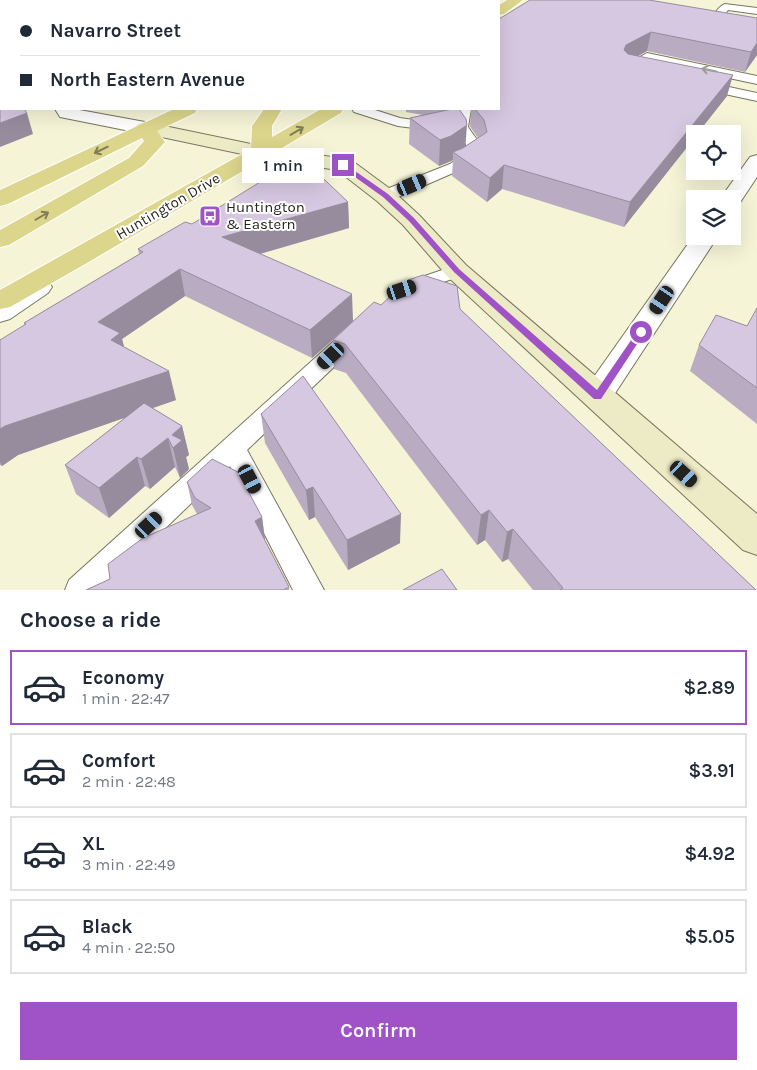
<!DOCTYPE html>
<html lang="en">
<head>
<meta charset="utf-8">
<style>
	body { margin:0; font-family:Karla,sans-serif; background:#f2f2f3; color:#1f2937; height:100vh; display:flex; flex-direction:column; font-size:19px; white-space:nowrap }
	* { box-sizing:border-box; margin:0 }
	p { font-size:16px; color:#747a83 }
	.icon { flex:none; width:28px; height:28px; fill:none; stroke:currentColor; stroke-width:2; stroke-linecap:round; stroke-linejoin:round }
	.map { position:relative; height:590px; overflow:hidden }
	.drawer { display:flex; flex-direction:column; background:#fff; flex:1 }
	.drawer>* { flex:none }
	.guide { position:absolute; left:0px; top:0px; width:500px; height:110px; box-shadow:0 5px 20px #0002; display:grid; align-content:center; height:110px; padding:0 20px; background:#fff }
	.fabs { position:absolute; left:686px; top:125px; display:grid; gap:10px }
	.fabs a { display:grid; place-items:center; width:55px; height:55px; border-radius:0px; background:#fff; box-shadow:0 5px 20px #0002; font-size:25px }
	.end { position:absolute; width:22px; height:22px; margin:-11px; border:6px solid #9f53c6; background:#fff; box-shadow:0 0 0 2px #fff }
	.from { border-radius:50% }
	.bubble { position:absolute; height:35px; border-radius:0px; background:#fff; box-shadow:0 5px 20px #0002; font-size:16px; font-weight:600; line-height:35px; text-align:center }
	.car { position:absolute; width:15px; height:30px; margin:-15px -8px; border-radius:6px; box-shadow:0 0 4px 1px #0007; background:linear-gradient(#222 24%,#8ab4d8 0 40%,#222 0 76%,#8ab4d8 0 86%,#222 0) }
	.guide b { display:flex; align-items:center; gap:18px; height:48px; font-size:19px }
	.guide b+b { border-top:1px solid #e0e1e3 }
	.guide i { width:12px; height:12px; background:#1f2937 }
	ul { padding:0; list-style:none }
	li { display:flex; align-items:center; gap:15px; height:75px; margin:0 10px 8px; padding:0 10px; border:2px solid #e0e1e3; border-radius:0px }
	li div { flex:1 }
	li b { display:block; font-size:19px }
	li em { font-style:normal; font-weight:600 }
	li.selected { border-color:#9f53c6 }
	li>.icon { width:45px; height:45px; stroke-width:1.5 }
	h2 { padding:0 20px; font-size:22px; line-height:60px }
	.cta { display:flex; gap:10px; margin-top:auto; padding:10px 20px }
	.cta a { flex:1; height:58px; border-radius:0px; background:#9f53c6; color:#fff; font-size:20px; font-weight:600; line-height:58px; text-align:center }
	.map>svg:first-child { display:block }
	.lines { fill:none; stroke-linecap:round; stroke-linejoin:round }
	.lane-casing { stroke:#78765d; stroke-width:2 }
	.street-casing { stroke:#78765d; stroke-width:2 }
	.secondary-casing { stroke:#78765d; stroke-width:2 }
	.primary-casing { stroke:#fff; stroke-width:2 }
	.lane { fill:#fff; fill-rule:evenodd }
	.street { fill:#fff; fill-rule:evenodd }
	.secondary { fill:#edeac6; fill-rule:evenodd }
	.primary { fill:#dcd58c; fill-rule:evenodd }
	.wall { fill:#b9acc2 }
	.shaded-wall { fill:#968c9e }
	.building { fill:#d7c8e1; stroke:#968c9e }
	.oneway { stroke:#9d9d98 }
	.oneway2 { stroke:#817d54 }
	.route { fill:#9f53c6 }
	.labels { text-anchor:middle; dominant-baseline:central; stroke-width:4; stroke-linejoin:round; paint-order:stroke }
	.street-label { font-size:15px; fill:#26251b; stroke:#fff }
	.poi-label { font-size:15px; fill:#26251b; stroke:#fff; text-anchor:start }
</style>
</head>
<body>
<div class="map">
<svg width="757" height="590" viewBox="0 0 757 590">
	<rect width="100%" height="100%" fill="#f6f4d7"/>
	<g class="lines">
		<g class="lane-casing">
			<g id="lane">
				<path d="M 725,4 L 757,8 L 757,14 L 728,10 L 720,21 L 712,21 L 711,19 C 714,14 719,6 725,4 Z"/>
				<path d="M 647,53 L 757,76 L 757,84 L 649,61 L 638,68 L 640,71 L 638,74 C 633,75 625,74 622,69 L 624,66 Z"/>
				<path d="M 701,81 L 757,93 L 757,101 L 697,88 L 695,85 L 697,82 Z"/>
				<path d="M 352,109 L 372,109 L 400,118 L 442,124 L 444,127 L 442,130 L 437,131 L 398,126 L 354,112 Z"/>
				<path d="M 457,109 L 471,109 L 468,127 L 480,144 L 483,154 L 480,157 L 460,170 L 391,200 L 379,200 L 377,196 L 379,192 L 450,164 L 467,152 L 466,144 L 454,127 Z"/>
				<path d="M 457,265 L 464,267 L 467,271 L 464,275 L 408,294 L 401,292 L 398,288 L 401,284 Z"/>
				<path d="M 353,329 L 361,331 L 364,336 L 361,341 L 247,450 L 324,590 L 293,590 L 230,466 L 101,590 L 65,590 L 69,580 L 345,331 Z"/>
			</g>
		</g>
		<g class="street-casing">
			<g id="street">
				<path d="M 0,0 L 10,0 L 11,1 L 1,1 L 1,4 Z"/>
				<path d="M 55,109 L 74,109 L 145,122 L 152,124 L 155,128 L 152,132 L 145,134 L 60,117 Z"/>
				<path d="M 757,155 L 757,177 L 739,204 L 732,205 L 732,199 L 720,199 L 750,157 Z"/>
				<path d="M 695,234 L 695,236 L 718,236 L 608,404 L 597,407 L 586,404 L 581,396 L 586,388 Z"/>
				<path d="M 38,279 L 48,281 L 52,287 L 48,293 L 10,319 L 0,322 L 0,300 L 28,281 Z"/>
			</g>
		</g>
		<g class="secondary-casing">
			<path id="secondary" d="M 145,122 L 261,146 L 351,160 L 393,191 L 419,215 L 466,265 L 757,514 L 757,555 L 743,550 L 448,277 L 403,225 L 377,201 L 337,170 L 261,158 L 138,132 L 135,128 L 138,124 Z"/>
		</g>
		<g class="primary-casing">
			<g id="primary">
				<path d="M 507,0 L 523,0 L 504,14 L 499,15 L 499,5 Z"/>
				<path d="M 174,109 L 197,109 L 195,113 L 157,131 L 165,142 L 143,166 L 9,245 L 0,247 L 0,230 L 129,158 L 144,141 L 142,138 L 8,204 L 0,206 L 0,190 Z"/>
				<path d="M 264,109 L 282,109 L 272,126 L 272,137 L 321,109 L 343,109 L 341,113 L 87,263 L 10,307 L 0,309 L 0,290 L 251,149 L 252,126 Z"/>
			</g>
		</g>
		<use href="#lane" class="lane"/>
		<use href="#street" class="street"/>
		<use href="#secondary" class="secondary"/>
		<use href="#primary" class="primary"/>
	</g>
	<g class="wall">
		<path d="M 28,0 L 362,0 L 359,1 L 32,1 Z"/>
		<path d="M 757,18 L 757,55 L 745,72 L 647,51 L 638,56 L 727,96 L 697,134 L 695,134 L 695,137 L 624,227 L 502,189 L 487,202 L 452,176 L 453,160 L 449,162 L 439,166 L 409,144 L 410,118 L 423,115 L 406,112 L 406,109 L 459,109 L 465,146 L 478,138 L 471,128 L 471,127 L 470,127 L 471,109 L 499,109 L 499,19 Z"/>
		<path d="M 348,202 L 349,228 L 260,254 L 353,321 L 381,305 L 460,309 L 756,590 L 533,590 L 508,559 L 502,562 L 485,540 L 477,545 L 346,373 L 334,369 L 333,340 L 312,358 L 185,296 L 122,339 L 124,347 L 176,400 L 152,408 L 182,426 L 189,455 L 186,457 L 189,469 L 180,478 L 175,467 L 150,489 L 145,486 L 109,518 L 76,494 L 65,465 L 126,417 L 18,455 L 2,466 L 0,465 L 0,340 L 25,325 L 24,323 L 139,254 L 138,249 L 192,224 Z"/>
		<path d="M 757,308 L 757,424 L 690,371 L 699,345 L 747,326 Z"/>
		<path d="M 261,414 L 400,543 L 348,570 L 315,517 L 309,520 L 265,443 Z"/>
		<path d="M 187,482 L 262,517 L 265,540 L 289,587 L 289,590 L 86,590 L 110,579 L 197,514 L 192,505 Z"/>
	</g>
	<g class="shaded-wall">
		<path d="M 224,0 L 263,0 L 263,1 L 220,1 Z"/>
		<path d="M 320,0 L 362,0 L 359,1 L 320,1 Z"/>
		<path d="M 651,32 L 647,51 L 622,65 L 624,50 L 626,45 Z"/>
		<path d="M 757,43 L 757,55 L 745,72 L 751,52 Z"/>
		<path d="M 733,75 L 727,96 L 697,134 L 695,134 L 695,137 L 624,227 L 630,202 Z"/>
		<path d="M 27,113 L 33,134 L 0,147 L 0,123 Z"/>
		<path d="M 467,125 L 465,151 L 453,152 L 453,160 L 449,162 L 439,166 L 440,140 Z"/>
		<path d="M 504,165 L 502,189 L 487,202 L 490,178 Z"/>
		<path d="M 348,202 L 349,228 L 225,264 L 222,237 Z"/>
		<path d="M 180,269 L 185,296 L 122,339 L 128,362 L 98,322 Z"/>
		<path d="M 352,294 L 353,321 L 312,358 L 310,330 Z"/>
		<path d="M 169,371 L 176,400 L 18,455 L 2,466 L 0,462 L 0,429 L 5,426 Z"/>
		<path d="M 182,426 L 189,455 L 186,457 L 189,469 L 180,478 L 173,448 L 172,435 Z"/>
		<path d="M 168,438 L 175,467 L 150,489 L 141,459 Z"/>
		<path d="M 137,457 L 145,486 L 109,518 L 99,488 Z"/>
		<path d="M 313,487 L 315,517 L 309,520 L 306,490 Z"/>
		<path d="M 489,510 L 485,540 L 477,545 L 481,515 Z"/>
		<path d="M 401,514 L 400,543 L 348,570 L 347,540 Z"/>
		<path d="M 262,517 L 265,540 L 258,543 L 255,521 Z"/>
		<path d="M 513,529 L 508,559 L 502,562 L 507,532 Z"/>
	</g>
	<g class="building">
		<path d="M 94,0 L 224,0 L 220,1 L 99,1 Z"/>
		<path d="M 530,0 L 649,0 L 757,18 L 757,43 L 751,52 L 651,32 L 626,45 L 624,50 L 628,54 L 733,75 L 630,202 L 504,165 L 490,178 L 453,152 L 463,148 L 487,132 L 484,120 L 475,109 L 499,109 L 499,19 Z"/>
		<path d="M 0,86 L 1,86 L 1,109 L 24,109 L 27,113 L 0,123 Z"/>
		<path d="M 452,109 L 459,109 L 466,119 L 467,125 L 451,136 L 440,140 L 410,118 Z"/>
		<path d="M 291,163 L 307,163 L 348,202 L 222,237 L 352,294 L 310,330 L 180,269 L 98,322 L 120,333 L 111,340 L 169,371 L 5,426 L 0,429 L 0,340 L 26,324 L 24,323 L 143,252 L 138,249 L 185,222 L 192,224 Z"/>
		<path d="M 423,275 L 457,286 L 460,309 L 756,590 L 560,590 L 563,588 L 513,529 L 507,532 L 489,510 L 481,515 L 345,344 L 333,340 L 374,302 L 381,305 L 408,280 Z"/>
		<path d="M 757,308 L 757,388 L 699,345 L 716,315 L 747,326 Z"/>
		<path d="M 303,376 L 401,514 L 347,540 L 313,487 L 306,490 L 261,414 Z"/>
		<path d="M 144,403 L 182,426 L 172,435 L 182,440 L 173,448 L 168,438 L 141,459 L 137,457 L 99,488 L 65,465 Z"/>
		<path d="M 212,459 L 238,472 L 262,517 L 255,521 L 289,587 L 283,590 L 86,590 L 110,579 L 108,564 L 143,538 L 211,508 L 195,498 L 187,482 Z"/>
		<path d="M 442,569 L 457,590 L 403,590 Z"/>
	</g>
	<defs><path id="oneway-shaft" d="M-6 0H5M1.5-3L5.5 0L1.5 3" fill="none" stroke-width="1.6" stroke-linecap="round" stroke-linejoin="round" transform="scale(1.25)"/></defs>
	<use class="oneway" href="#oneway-shaft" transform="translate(709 70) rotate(-168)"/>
	<g class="oneway2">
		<use href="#oneway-shaft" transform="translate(297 131) rotate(-31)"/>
		<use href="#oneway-shaft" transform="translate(101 150) rotate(154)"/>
		<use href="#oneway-shaft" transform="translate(42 216) rotate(-30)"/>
	</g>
	<path class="route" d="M 341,164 L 345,164 L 388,194 L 414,218 L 459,269 L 597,390 L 638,330 L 644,330 L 645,332 L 601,399 L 594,399 L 454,272 L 409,221 L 383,197 L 341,167 Z"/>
	<defs>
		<g id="bus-square" transform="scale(1.125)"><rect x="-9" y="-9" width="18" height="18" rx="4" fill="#9f53c6" stroke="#fff"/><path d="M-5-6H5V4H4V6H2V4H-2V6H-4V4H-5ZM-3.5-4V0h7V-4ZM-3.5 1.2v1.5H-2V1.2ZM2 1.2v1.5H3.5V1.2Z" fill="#fff"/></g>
	</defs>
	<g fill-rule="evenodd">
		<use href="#bus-square" x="210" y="216"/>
	</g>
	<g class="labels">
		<g class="street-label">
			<text transform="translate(168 206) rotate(-30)">Huntington Drive</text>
		</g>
		<g class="poi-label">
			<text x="226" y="207">Huntington<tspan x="226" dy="17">&amp; Eastern</tspan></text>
		</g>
	</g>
</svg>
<div class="fabs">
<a><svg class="icon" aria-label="locate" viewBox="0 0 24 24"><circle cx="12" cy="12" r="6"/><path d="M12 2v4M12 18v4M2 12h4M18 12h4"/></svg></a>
<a><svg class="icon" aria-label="layers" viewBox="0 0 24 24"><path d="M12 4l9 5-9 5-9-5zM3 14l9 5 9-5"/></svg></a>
</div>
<i class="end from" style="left:641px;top:332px"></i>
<i class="end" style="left:343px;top:165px"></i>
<div class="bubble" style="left:242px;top:148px;width:82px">1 min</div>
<i class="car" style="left:412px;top:185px;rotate:67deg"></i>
<i class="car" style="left:402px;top:290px;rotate:72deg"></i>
<i class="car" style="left:662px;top:300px;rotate:214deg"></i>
<i class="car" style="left:331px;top:356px;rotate:227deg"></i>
<i class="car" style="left:684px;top:474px;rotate:132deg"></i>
<i class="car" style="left:250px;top:479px;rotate:152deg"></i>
<i class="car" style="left:149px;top:525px;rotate:47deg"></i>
<div class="guide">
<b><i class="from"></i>Navarro Street</b>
<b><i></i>North Eastern Avenue</b>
</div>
</div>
<section class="drawer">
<h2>Choose a ride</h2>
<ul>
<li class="selected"><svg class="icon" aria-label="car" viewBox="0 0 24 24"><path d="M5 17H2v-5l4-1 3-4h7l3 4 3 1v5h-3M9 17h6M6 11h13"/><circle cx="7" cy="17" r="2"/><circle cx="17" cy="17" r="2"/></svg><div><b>Economy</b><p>1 min · 22:47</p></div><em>$2.89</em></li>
<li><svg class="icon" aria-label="car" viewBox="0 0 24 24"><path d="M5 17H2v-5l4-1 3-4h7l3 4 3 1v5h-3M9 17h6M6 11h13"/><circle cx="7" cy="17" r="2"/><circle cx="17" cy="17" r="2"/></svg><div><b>Comfort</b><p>2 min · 22:48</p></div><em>$3.91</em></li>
<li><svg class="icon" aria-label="car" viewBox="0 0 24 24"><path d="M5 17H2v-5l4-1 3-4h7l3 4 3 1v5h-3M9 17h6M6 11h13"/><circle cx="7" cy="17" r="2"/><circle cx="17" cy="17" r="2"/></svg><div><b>XL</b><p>3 min · 22:49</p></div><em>$4.92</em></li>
<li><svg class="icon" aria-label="car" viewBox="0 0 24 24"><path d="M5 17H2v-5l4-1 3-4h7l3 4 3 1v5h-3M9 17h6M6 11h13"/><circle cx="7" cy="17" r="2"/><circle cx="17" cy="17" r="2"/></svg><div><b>Black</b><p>4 min · 22:50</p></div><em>$5.05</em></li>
</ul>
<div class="cta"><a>Confirm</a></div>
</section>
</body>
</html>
